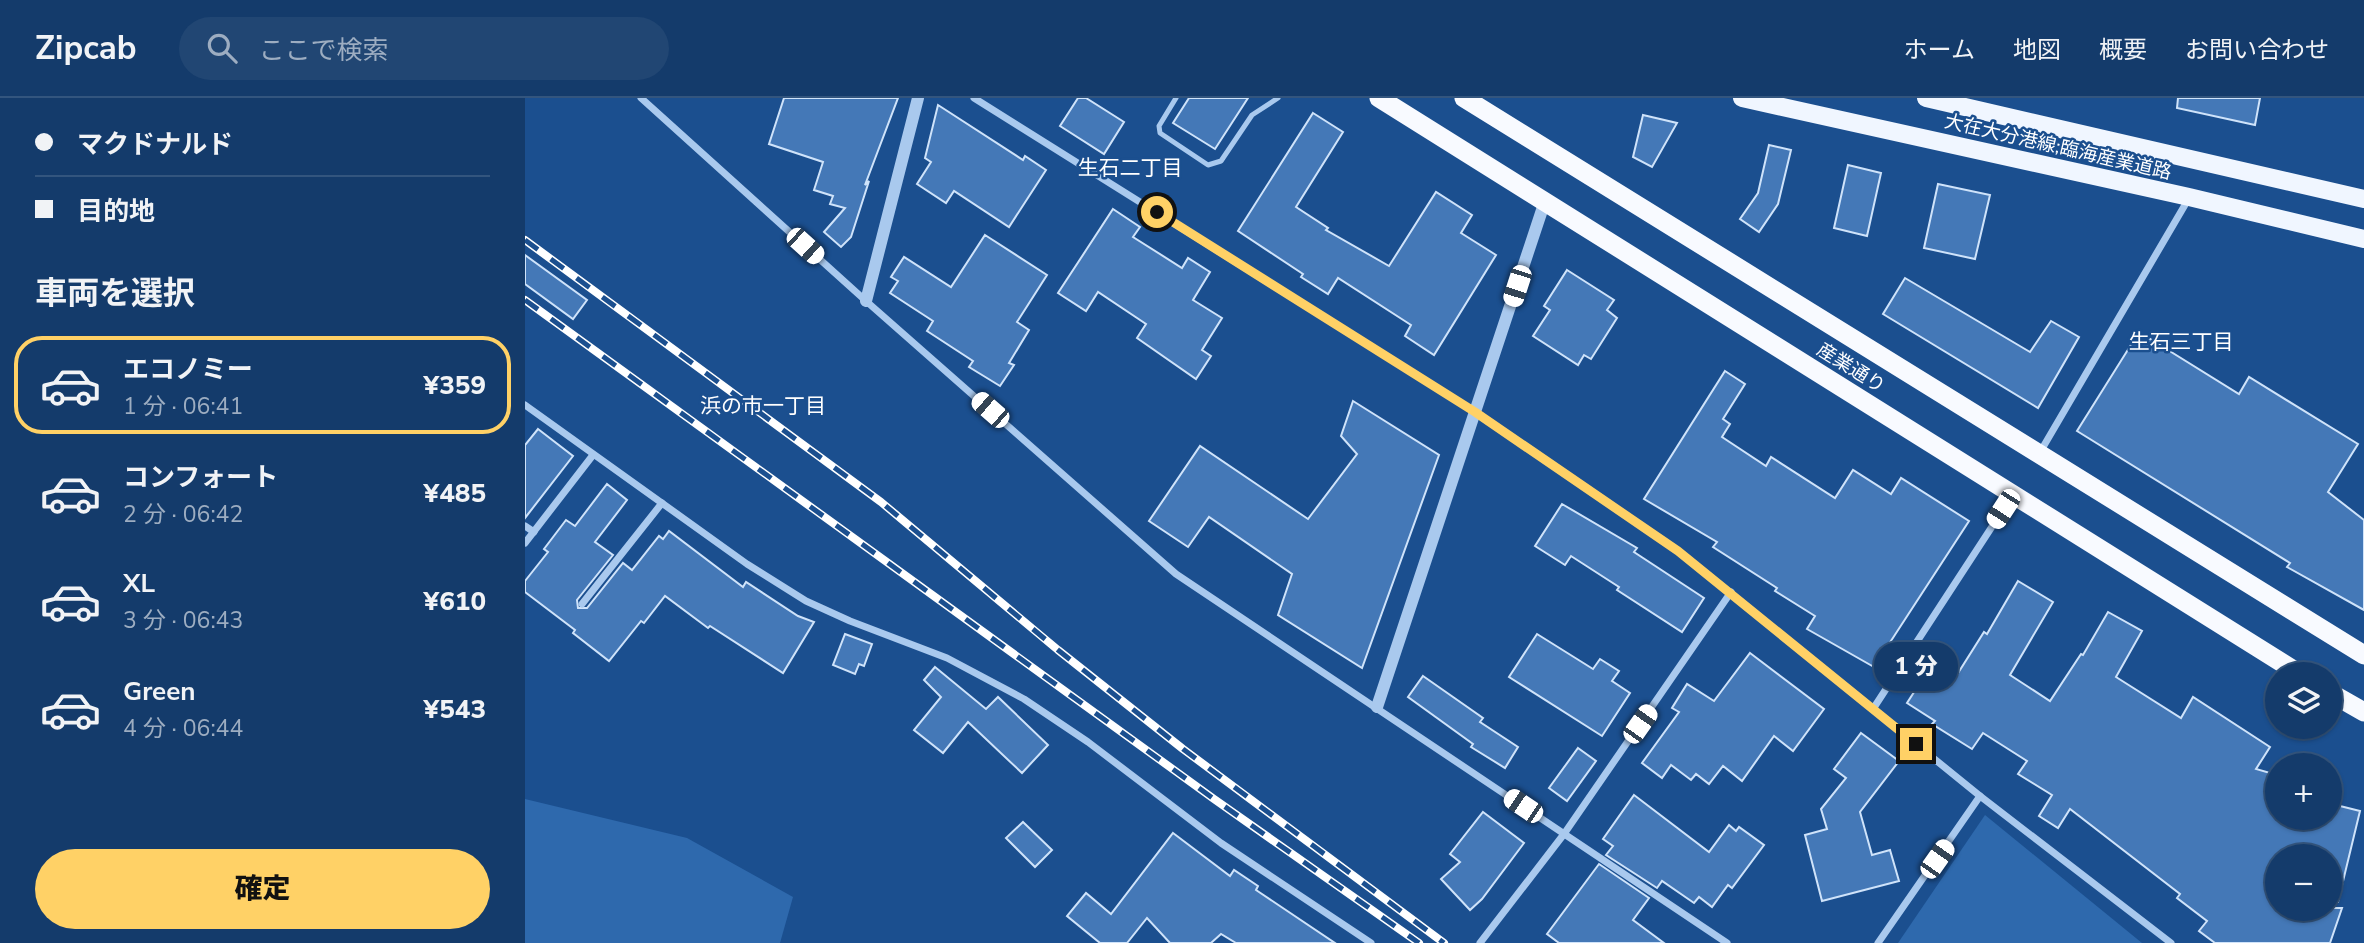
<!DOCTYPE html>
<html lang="ja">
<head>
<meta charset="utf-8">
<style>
	body { margin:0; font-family:"Nunito Sans","Noto Sans JP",sans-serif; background:#214673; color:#f1f3f6; height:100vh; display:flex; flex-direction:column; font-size:26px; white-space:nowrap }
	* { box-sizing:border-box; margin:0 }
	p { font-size:23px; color:#9dadc1 }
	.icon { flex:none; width:38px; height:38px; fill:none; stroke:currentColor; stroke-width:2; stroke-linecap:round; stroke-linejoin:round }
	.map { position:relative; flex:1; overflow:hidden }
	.side { display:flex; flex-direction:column; background:#143b6b; width:525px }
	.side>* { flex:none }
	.top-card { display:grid; align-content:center; height:154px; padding:0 35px; background:#143b6b }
	.tools { position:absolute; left:1740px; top:564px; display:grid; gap:14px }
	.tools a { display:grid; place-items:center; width:77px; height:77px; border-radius:50%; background:#143b6b; box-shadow:0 2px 5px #0004,0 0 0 2px #33557e; font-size:35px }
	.end { position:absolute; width:32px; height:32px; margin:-16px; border:9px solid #ffd166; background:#111; box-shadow:0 0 0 4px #111 }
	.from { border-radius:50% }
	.bubble { position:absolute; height:49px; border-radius:24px; background:#143b6b; box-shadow:0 2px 5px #0004,0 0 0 2px #33557e; font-size:23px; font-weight:800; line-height:49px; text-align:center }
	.car { position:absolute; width:21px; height:42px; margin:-21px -10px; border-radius:9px; box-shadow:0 0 5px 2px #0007; background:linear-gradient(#fff 24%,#345 0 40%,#fff 0 76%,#345 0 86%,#fff 0) }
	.top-card b { display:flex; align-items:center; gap:24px; height:66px; font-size:26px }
	.top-card b+b { border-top:2px solid #33557e }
	.top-card i { width:18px; height:18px; background:#f1f3f6 }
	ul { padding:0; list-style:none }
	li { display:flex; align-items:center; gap:21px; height:98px; margin:0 14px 10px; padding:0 21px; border:4px solid transparent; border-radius:28px }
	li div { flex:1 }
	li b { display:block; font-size:26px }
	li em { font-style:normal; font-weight:800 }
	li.current { border-color:#ffd166 }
	li>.icon { width:63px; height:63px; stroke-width:1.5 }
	h2 { padding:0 35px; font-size:32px; line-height:84px }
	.button { display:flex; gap:14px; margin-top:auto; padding:14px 35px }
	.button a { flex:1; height:80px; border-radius:42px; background:#ffd166; color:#111; font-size:28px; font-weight:800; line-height:80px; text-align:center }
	header { display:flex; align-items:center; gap:42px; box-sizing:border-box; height:98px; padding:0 35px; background:#143b6b; border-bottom:2px solid #33557e }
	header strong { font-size:33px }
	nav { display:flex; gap:38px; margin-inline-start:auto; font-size:24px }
	.search { width:490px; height:63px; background:#214673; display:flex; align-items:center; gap:18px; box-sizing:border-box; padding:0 24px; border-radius:38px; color:#9dadc1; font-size:26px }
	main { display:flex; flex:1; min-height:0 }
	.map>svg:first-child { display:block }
	.green { fill:#2e69ad }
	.building { fill:#4478b7; stroke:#cfe3fa; stroke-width:2 }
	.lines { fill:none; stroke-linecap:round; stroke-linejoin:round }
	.service { stroke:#a9c9ee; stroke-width:5 }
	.minor { stroke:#a9c9ee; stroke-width:7 }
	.tertiary { stroke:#a9c9ee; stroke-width:12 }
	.primary { stroke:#f0f6ff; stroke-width:18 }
	.trunk { stroke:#f8faff; stroke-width:19 }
	.rail-casing { stroke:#fff; stroke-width:8 }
	.rail { stroke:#1b4f8f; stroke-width:5; stroke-dasharray:16; stroke-linecap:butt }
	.route { stroke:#ffd166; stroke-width:9 }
	.labels { text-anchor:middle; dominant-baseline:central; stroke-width:5; stroke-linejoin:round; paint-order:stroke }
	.street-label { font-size:19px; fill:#fff; stroke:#1b4f8f }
	.neighbourhood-label { font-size:21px; fill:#fff; stroke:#1b4f8f }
</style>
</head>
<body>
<header>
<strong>Zipcab</strong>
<div class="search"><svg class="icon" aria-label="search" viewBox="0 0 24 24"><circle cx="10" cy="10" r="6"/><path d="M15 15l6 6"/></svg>ここで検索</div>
<nav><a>ホーム</a><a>地図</a><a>概要</a><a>お問い合わせ</a></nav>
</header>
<main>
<section class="side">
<div class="top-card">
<b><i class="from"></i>マクドナルド</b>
<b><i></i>目的地</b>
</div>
<h2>車両を選択</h2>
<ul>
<li class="current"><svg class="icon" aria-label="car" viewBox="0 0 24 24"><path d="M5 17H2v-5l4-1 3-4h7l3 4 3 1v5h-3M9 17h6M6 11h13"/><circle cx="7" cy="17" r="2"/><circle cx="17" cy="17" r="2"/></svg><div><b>エコノミー</b><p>1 分 · 06:41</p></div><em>¥359</em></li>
<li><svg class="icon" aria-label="car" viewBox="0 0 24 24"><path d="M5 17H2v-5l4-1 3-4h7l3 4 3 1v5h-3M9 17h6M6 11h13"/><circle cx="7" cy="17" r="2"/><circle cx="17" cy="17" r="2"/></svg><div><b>コンフォート</b><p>2 分 · 06:42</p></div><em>¥485</em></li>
<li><svg class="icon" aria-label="car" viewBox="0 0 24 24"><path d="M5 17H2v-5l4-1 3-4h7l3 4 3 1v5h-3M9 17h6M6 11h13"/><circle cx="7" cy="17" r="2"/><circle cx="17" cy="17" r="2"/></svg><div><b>XL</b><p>3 分 · 06:43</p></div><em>¥610</em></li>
<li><svg class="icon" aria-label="car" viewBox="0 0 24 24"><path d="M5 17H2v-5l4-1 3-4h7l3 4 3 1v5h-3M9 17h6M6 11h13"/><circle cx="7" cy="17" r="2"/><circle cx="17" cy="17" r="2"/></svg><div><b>Green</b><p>4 分 · 06:44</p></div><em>¥543</em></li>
</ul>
<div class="button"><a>確定</a></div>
</section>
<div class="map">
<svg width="1839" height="845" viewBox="0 0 1839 845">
	<rect width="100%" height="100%" fill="#1b4f8f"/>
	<g class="green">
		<path d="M 0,701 L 162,740 L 268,799 L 255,845 L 0,845 Z"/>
		<path d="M 1460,717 L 1617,845 L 1373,845 Z"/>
	</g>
	<g class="building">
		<path d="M 259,0 L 373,0 L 340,87 L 344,83 L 326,139 L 316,149 L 299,134 L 320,110 L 305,106 L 308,98 L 289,92 L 298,64 L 244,46 Z"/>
		<path d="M 553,0 L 561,0 L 599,24 L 579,56 L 535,28 Z"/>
		<path d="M 664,0 L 723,0 L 690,51 L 648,25 Z"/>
		<path d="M 1653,0 L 1735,0 L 1730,27 L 1652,10 Z"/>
		<path d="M 413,7 L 498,62 L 500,58 L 521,72 L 484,129 L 429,93 L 421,105 L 392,86 L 406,64 L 400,60 Z"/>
		<path d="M 788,15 L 818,34 L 771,109 L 803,130 L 801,132 L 864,168 L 911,94 L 947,117 L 936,135 L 971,157 L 909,257 L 880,238 L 886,227 L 813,180 L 803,196 L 776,179 L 778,176 L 713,133 Z"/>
		<path d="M 1118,17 L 1152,25 L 1127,69 L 1108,59 Z"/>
		<path d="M 1244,47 L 1266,52 L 1253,106 L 1234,134 L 1215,121 L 1233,95 Z"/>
		<path d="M 1323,67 L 1356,75 L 1342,138 L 1309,130 Z"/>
		<path d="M 1413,86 L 1465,97 L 1450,161 L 1399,150 Z"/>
		<path d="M 588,111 L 615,129 L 608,139 L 657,170 L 663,160 L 685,174 L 668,202 L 697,220 L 677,252 L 686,258 L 671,281 L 612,240 L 621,226 L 573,194 L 561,213 L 533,195 Z"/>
		<path d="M 460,137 L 522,177 L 492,224 L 504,232 L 484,265 L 489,267 L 475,288 L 444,269 L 448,263 L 402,233 L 408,223 L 365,195 L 373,183 L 366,179 L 379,159 L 426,189 Z"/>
		<path d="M 0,157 L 62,202 L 48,221 L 0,186 Z"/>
		<path d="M 1042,172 L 1089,202 L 1082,212 L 1092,220 L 1066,261 L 1059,257 L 1053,267 L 1008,238 L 1025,212 L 1019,208 Z"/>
		<path d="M 1380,180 L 1505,254 L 1526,223 L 1554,239 L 1513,310 L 1358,216 Z"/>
		<path d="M 1614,234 L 1714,296 L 1724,279 L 1833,346 L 1803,394 L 1839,422 L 1839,512 L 1762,469 L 1765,465 L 1552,333 Z"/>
		<path d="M 1200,273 L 1220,286 L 1198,321 L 1205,326 L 1197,339 L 1241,368 L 1246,359 L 1310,400 L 1328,372 L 1366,396 L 1376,380 L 1444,423 L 1349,569 L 1282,531 L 1290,518 L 1250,493 L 1252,490 L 1188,449 L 1192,444 L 1119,401 Z"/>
		<path d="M 828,303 L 914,357 L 837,570 L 753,517 L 767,476 L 684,419 L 663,449 L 624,423 L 675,348 L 783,421 L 832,356 L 816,338 Z"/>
		<path d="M 13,331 L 48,358 L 0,420 L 0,347 Z"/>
		<path d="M 82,386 L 102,402 L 70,444 L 88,457 L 52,502 L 53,510 L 62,510 L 98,465 L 107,472 L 134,438 L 138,441 L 144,433 L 218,489 L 221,484 L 273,518 L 289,524 L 258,575 L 185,528 L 183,530 L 140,498 L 119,525 L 116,523 L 84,563 L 48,535 L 50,532 L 0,494 L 0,483 L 23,454 L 19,451 L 41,422 L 50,428 Z"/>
		<path d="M 1037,406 L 1112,450 L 1109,454 L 1179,500 L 1157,534 L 1092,492 L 1094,489 L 1046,458 L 1040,467 L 1010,448 Z"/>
		<path d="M 1493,483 L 1528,504 L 1485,577 L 1525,603 L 1556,556 L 1558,557 L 1583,514 L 1617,533 L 1591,579 L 1656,620 L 1668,599 L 1745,649 L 1731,671 L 1752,677 L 1752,719 L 1808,719 L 1811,707 L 1835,713 L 1813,804 L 1804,803 L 1804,758 L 1752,758 L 1752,810 L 1817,810 L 1805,845 L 1690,845 L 1674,833 L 1682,823 L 1652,800 L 1655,796 L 1545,711 L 1533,730 L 1514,718 L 1527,697 L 1493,676 L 1502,663 L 1458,635 L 1447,651 L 1407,626 L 1410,623 L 1382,605 L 1406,568 L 1428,583 L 1459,534 L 1462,536 Z"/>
		<path d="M 320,536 L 347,546 L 339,568 L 334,566 L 330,576 L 308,567 Z"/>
		<path d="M 1012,536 L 1068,571 L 1075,561 L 1094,573 L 1087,583 L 1105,595 L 1077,638 L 984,579 Z"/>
		<path d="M 1225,555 L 1299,611 L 1268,653 L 1249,638 L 1217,683 L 1198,668 L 1184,686 L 1171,676 L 1166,682 L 1146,667 L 1137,680 L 1117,665 L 1154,614 L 1147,610 L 1162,586 L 1189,603 Z"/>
		<path d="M 410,569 L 461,611 L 473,599 L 523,647 L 497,675 L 443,624 L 418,655 L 389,632 L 416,599 L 399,582 Z"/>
		<path d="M 898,578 L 958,620 L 955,624 L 993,649 L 980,670 L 946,649 L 948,646 L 883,599 Z"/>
		<path d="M 1336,635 L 1374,663 L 1335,714 L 1347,757 L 1365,752 L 1374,783 L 1297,803 L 1280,737 L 1302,731 L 1296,711 L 1321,680 L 1309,671 Z"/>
		<path d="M 1053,650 L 1071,663 L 1042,703 L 1024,690 Z"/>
		<path d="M 1109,697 L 1184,754 L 1204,727 L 1211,733 L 1214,729 L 1239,747 L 1207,790 L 1203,787 L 1187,809 L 1174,799 L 1169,805 L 1137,783 L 1132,790 L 1081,757 L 1088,748 L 1078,741 Z"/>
		<path d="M 958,714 L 999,745 L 957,801 L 945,812 L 916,781 L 935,764 L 925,756 Z"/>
		<path d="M 498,724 L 527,752 L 510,769 L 481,740 Z"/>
		<path d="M 648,735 L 705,778 L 709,772 L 733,788 L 731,792 L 810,845 L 711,845 L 696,836 L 686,845 L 645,845 L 622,820 L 602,845 L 575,845 L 542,818 L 561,795 L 586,816 Z"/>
		<path d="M 1074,766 L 1124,800 L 1108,822 L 1139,845 L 1034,845 L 1022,836 Z"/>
	</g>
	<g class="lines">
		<path class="service" d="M 651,0 L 634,28 L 635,35 L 683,67 L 696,63 L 727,17 L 753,0"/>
		<g class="minor">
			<path d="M 116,0 L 341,203 L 651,476 L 1202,845"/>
			<path d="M 449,0 L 950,314 L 1153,453 L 1455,698 L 1646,845"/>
			<path d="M 0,307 L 222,466 L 281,503 L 325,523 L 422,560 L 499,601 L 563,644 L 696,745 L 846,845"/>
			<path d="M 1514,356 L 1664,100"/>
			<path d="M 0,428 L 9,434"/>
			<path d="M 0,445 L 68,357"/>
			<path d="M 57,506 L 137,405"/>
			<path d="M 1348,611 L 1487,398"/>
			<path d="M 955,845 L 1039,736 L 1206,494"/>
			<path d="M 1353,845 L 1455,698"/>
		</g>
		<g class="tertiary">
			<path d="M 341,203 L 393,0"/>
			<path d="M 852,609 L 1019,106"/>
		</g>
		<g class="primary">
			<path d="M 1217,0 L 1664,99 L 1839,141"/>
			<path d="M 1401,0 L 1839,101"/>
		</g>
		<g class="trunk">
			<path d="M 854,0 L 1775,576"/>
			<path d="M 939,0 L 1839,557"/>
			<path d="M 1804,594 L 1839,614"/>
		</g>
		<g class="rail-casing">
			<g id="rail">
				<path d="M 0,142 L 356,404 L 533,552 L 658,651 L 919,845"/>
				<path d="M 0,202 L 689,701 L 894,845"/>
			</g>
		</g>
		<use href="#rail" class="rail"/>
	</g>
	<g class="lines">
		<path class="route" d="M 632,114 L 950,314 L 1153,453 L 1391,646"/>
	</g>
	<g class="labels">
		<g class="street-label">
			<text transform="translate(1533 49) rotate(13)">大在大分港線;臨海産業道路</text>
			<text transform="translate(1326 270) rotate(32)">産業通り</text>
		</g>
		<g class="neighbourhood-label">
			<text x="605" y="70">生石二丁目</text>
			<text x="1656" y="244">生石三丁目</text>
			<text x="238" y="308">浜の市一丁目</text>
		</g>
	</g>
</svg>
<div class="tools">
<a><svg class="icon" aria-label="layers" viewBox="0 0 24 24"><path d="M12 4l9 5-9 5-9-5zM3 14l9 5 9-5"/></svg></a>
<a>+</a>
<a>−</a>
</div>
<i class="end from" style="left:632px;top:114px"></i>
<i class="end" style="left:1391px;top:646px"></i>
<div class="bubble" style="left:1349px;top:544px;width:84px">1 分</div>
<i class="car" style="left:280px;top:148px;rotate:132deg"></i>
<i class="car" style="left:992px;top:188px;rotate:198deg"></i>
<i class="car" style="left:465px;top:312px;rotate:311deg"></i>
<i class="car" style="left:1478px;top:411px;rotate:213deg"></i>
<i class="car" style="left:1115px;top:626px;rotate:35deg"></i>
<i class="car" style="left:998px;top:708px;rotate:304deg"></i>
<i class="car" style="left:1412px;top:761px;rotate:35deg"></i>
</div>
</main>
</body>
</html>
